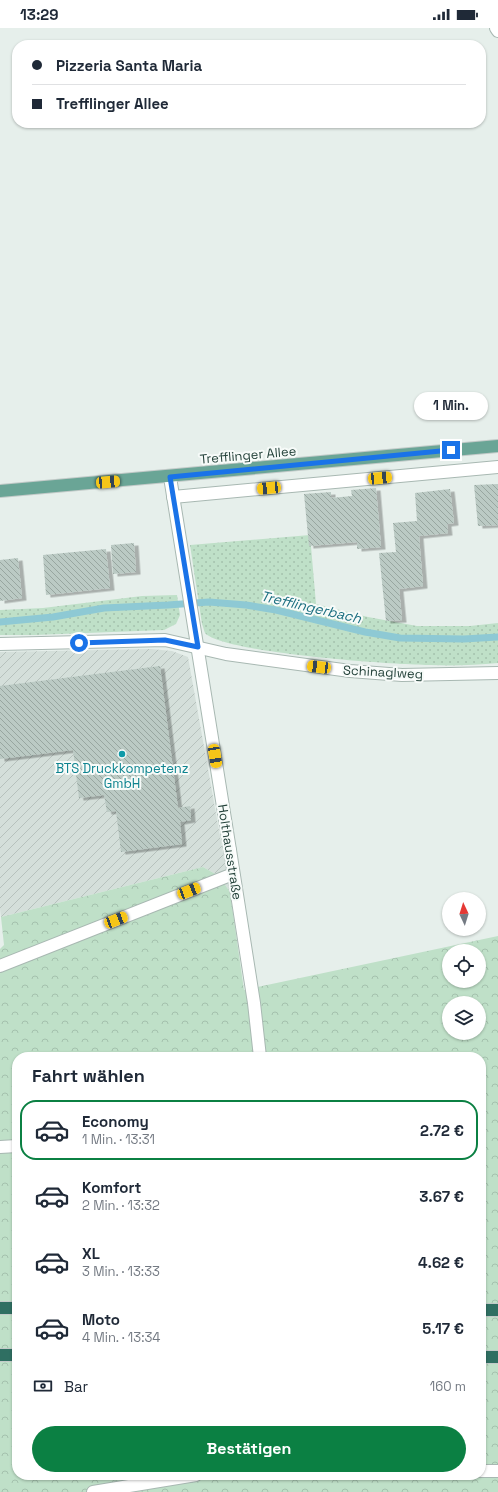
<!DOCTYPE html>
<html lang="de">
<head>
<meta charset="utf-8">
<style>
	body { margin:0; font-family:"Space Grotesk",sans-serif; background:#f6f6f7; color:#1f2937; height:100vh; display:flex; flex-direction:column; font-size:15px; white-space:nowrap }
	* { box-sizing:border-box; margin:0 }
	p { font-size:13px; color:#747a83 }
	.icon { flex:none; width:22px; height:22px; fill:none; stroke:currentColor; stroke-width:2; stroke-linecap:round; stroke-linejoin:round }
	.map { position:relative; flex:1; overflow:hidden }
	.drawer { position:absolute; left:12px; top:1024px; width:474px; height:428px; display:flex; flex-direction:column; background:#fff; border-radius:16px; box-shadow:0 1px 3px #0004 }
	.drawer>* { flex:none }
	.banner { position:absolute; left:12px; top:12px; width:474px; height:88px; border-radius:16px; box-shadow:0 1px 3px #0004; display:grid; align-content:center; height:88px; padding:0 20px; background:#fff }
	.needle { width:26px; rotate:356deg }
	.tools { position:absolute; left:442px; top:864px; display:grid; gap:8px }
	.tools a { display:grid; place-items:center; width:44px; height:44px; border-radius:50%; background:#fff; box-shadow:0 1px 3px #0004; font-size:20px }
	.end { position:absolute; width:18px; height:18px; margin:-9px; border:5px solid #1a73e8; background:#fff; box-shadow:0 0 0 2px #fff }
	.from { border-radius:50% }
	.bubble { position:absolute; height:28px; border-radius:14px; background:#fff; box-shadow:0 1px 3px #0004; font-size:13px; font-weight:600; line-height:28px; text-align:center }
	.car { position:absolute; width:12px; height:24px; margin:-12px -6px; border-radius:5px; box-shadow:0 0 3px 1px #0007; background:linear-gradient(#f5c518 24%,#345 0 40%,#f5c518 0 76%,#345 0 86%,#f5c518 0) }
	.banner b { display:flex; align-items:center; gap:14px; height:38px; font-size:15px }
	.banner b+b { border-top:1px solid #e0e1e3 }
	.banner i { width:10px; height:10px; background:#1f2937 }
	ul { padding:0; list-style:none }
	li { display:flex; align-items:center; gap:12px; height:60px; margin:0 8px 6px; padding:0 12px; border:2px solid transparent; border-radius:16px }
	li div { flex:1 }
	li b { display:block; font-size:15px }
	li em { font-style:normal; font-weight:600 }
	li.selected { border-color:#0b8043 }
	li>.icon { width:36px; height:36px; stroke-width:1.5 }
	h2 { padding:0 20px; font-size:18px; line-height:48px }
	.pay { display:flex; align-items:center; gap:10px; height:44px; padding:0 20px; font-size:15px }
	.pay p { margin-inline-start:auto }
	.cta { display:flex; gap:8px; margin-top:auto; padding:8px 20px }
	.cta a { flex:1; height:46px; border-radius:24px; background:#0b8043; color:#fff; font-size:16px; font-weight:600; line-height:46px; text-align:center }
	.status { display:flex; justify-content:space-between; align-items:center; height:28px; padding:0 20px; background:#fff; direction:ltr }
	.status svg { height:11px; fill:currentColor }
	.map>svg:first-child { display:block }
	.industrial { fill:url(#industrial-furrows) }
	.grass { fill:url(#grass-dots) }
	.forest { fill:url(#forest-crowns); fill-rule:evenodd }
	.lines { fill:none; stroke-linecap:round; stroke-linejoin:round }
	.stream { stroke:#8ec9d4; stroke-width:7 }
	.building { fill:url(#building-back-hatch); filter:url(#shadow) }
	.service-casing { stroke:#a8b8b2; stroke-width:14 }
	.minor-casing { stroke:#a8b8b2; stroke-width:14 }
	.primary-casing { stroke:#c2cac8; stroke-width:14 }
	.motorway-casing { stroke:#c2cac8; stroke-width:14 }
	.service { stroke:#fff; stroke-width:12 }
	.minor { stroke:#fff; stroke-width:12 }
	.primary { stroke:#6aa596; stroke-width:12 }
	.motorway { stroke:#2f6f62; stroke-width:12 }
	.route { stroke:#1a73e8; stroke-width:5 }
	.culture-dot { fill:#0f9aa8; stroke:#f7fbf9; stroke-width:1.5 }
	.labels { text-anchor:middle; dominant-baseline:central; stroke-width:4; stroke-linejoin:round; paint-order:stroke }
	.street-label { font-size:13px; fill:#24423a; stroke:#f7fbf9 }
	.culture-label { font-size:13px; fill:#0d838f; stroke:#f7fbf9 }
	.water-label { font-size:14px; font-style:italic; fill:#1c6f80; stroke:#f7fbf9 }
</style>
</head>
<body>
<div class="status"><b>13:29</b><svg viewBox="0 0 49 12"><path d="M0 12V9h3v3zM5 12V6h3v6zM10 12V3h3v9zM15 12V0h3v12zM26 1h20v11H26zM47 4h2v5h-2z"/></svg></div>
<div class="map">
<svg width="498" height="1464" viewBox="0 0 498 1464">
	<defs>
		<pattern id="industrial-furrows" width="10" height="10" patternUnits="userSpaceOnUse"><rect width="10" height="10" fill="#d4dfda"/><path d="M-1 1l2-2M0 10L10 0M9 11l2-2" fill="none" stroke="#b6c1bc"/></pattern>
		<pattern id="grass-dots" width="8" height="8" patternUnits="userSpaceOnUse"><rect width="8" height="8" fill="#bfe0c8"/><path d="M2 2h.1M6 6h.1" fill="none" stroke="#a4c1ad" stroke-width="1.8" stroke-linecap="round"/></pattern>
		<pattern id="forest-crowns" width="20" height="18" patternUnits="userSpaceOnUse"><rect width="20" height="18" fill="#bfe0c8"/><path d="M2 6a3 3 0 1 1 6 0M12 15a3 3 0 1 1 6 0" fill="none" stroke="#a4c1ad"/></pattern>
		<pattern id="building-back-hatch" width="6" height="6" patternUnits="userSpaceOnUse"><rect width="6" height="6" fill="#bbcac4"/><path d="M-1 5l2 2M0 0l6 6M5-1l2 2" fill="none" stroke="#98a6a0"/></pattern>
		<filter id="shadow"><feDropShadow dx="4.5" dy="2.5" stdDeviation="0" flood-color="#0004"/></filter>
	</defs>
	<rect width="100%" height="100%" fill="#e6efeb"/>
	<path class="industrial" d="M 151,621 L 172,623 L 188,629 L 230,864 L 219,848 L 203,839 L 1,889 L 0,881 L 0,624 Z"/>
	<g class="grass">
		<path d="M 310,507 L 316,576 L 368,589 L 417,598 L 470,598 L 498,595 L 498,635 C 476,637 453,638 431,637 C 396,637 223,625 205,605 C 204,603 203,598 202,596 L 190,517 Z"/>
		<path d="M 177,567 L 180,587 L 176,596 L 164,602 L 35,607 L 0,607 L 0,582 L 43,580 L 142,568 Z"/>
	</g>
	<path class="forest" d="M 203,839 L 219,848 L 230,864 L 244,962 L 498,908 L 498,1464 L 0,1464 L 0,921 L 4,917 L 1,889 ZM 449,923 L 479,923 L 479,953 L 449,953 ZM 449,975 L 479,975 L 479,1005 L 449,1005 ZM 17,1029 L 481,1029 L 481,1447 L 17,1447 Z"/>
	<g class="lines">
		<path class="stream" d="M 0,594 L 53,589 L 104,580 L 168,577 L 209,574 L 246,577 L 276,582 L 365,604 L 400,610 L 464,611 L 498,609"/>
	</g>
	<g class="building">
		<path d="M 498,456 L 498,497 L 478,498 L 474,457 Z"/>
		<path d="M 376,460 L 381,519 L 357,521 L 357,514 L 309,518 L 304,466 L 331,464 L 331,470 L 352,468 L 351,462 Z"/>
		<path d="M 450,461 L 454,495 L 447,496 L 448,505 L 419,508 L 423,558 L 399,561 L 402,592 L 386,593 L 379,525 L 396,524 L 393,495 L 417,493 L 415,465 Z"/>
		<path d="M 134,515 L 136,544 L 113,546 L 111,517 Z"/>
		<path d="M 106,521 L 110,560 L 46,567 L 43,527 Z"/>
		<path d="M 18,530 L 22,570 L 0,573 L 0,532 Z"/>
		<path d="M 160,638 L 178,780 L 190,778 L 191,792 L 180,794 L 182,816 L 121,824 L 116,783 L 107,784 L 104,767 L 79,770 L 73,722 L 0,731 L 0,658 Z"/>
	</g>
	<g class="lines">
		<g class="service-casing">
			<g id="service">
				<path d="M 173,469 L 498,439"/>
				<path d="M 230,822 L 254,975 L 260,1029"/>
				<path d="M 0,938 L 233,846"/>
				<path d="M 0,1119 L 17,1118"/>
				<path d="M 481,1443 L 498,1443"/>
				<path d="M 93,1464 L 196,1447"/>
			</g>
		</g>
		<g class="minor-casing">
			<g id="minor">
				<path d="M 496,0 L 498,3"/>
				<path d="M 170,449 L 230,822"/>
				<path d="M 0,616 L 165,612 L 226,626 L 350,643 L 402,647 L 498,645"/>
			</g>
		</g>
		<g class="primary-casing">
			<path id="primary" d="M 0,463 L 498,418"/>
		</g>
		<g class="motorway-casing">
			<g id="motorway">
				<path d="M 0,1280 L 17,1280"/>
				<path d="M 481,1282 L 498,1282"/>
				<path d="M 0,1327 L 17,1327"/>
				<path d="M 481,1329 L 498,1329"/>
			</g>
		</g>
		<use href="#service" class="service"/>
		<use href="#minor" class="minor"/>
		<use href="#primary" class="primary"/>
		<use href="#motorway" class="motorway"/>
	</g>
	<g class="lines">
		<path class="route" d="M 79,615 L 165,612 L 198,619 L 170,449 L 451,422"/>
	</g>
	<circle class="culture-dot" cx="122" cy="726" r="4"/>
	<g class="labels">
		<g class="street-label">
			<text transform="translate(248 427) rotate(-5)">Trefflinger Allee</text>
			<text transform="translate(383 644) rotate(3)">Schinaglweg</text>
			<text transform="translate(230 824) rotate(81)">Holthausstraße</text>
		</g>
		<g class="culture-label">
			<text x="122" y="740">BTS Druckkompetenz<tspan x="122" dy="15">GmbH</tspan></text>
		</g>
		<g class="water-label">
			<text transform="translate(311 579) rotate(13)">Trefflingerbach</text>
		</g>
	</g>
</svg>
<div class="tools">
<a><svg class="needle" viewBox="-14 -14 28 28"><path d="M0-13l5 13h-10z" fill="#e53935"/><path d="M0 13l5-13h-10z" fill="#747a83"/></svg></a>
<a><svg class="icon" aria-label="locate" viewBox="0 0 24 24"><circle cx="12" cy="12" r="6"/><path d="M12 2v4M12 18v4M2 12h4M18 12h4"/></svg></a>
<a><svg class="icon" aria-label="layers" viewBox="0 0 24 24"><path d="M12 4l9 5-9 5-9-5zM3 14l9 5 9-5"/></svg></a>
</div>
<i class="end from" style="left:79px;top:615px"></i>
<i class="end" style="left:451px;top:422px"></i>
<div class="bubble" style="left:414px;top:364px;width:74px">1 Min.</div>
<i class="car" style="left:380px;top:450px;rotate:85deg"></i>
<i class="car" style="left:108px;top:454px;rotate:85deg"></i>
<i class="car" style="left:269px;top:460px;rotate:265deg"></i>
<i class="car" style="left:319px;top:639px;rotate:277deg"></i>
<i class="car" style="left:215px;top:728px;rotate:171deg"></i>
<i class="car" style="left:189px;top:863px;rotate:69deg"></i>
<i class="car" style="left:116px;top:892px;rotate:69deg"></i>
<div class="banner">
<b><i class="from"></i>Pizzeria Santa Maria</b>
<b><i></i>Trefflinger Allee</b>
</div>
<section class="drawer">
<h2>Fahrt wählen</h2>
<ul>
<li class="selected"><svg class="icon" aria-label="car" viewBox="0 0 24 24"><path d="M5 17H2v-5l4-1 3-4h7l3 4 3 1v5h-3M9 17h6M6 11h13"/><circle cx="7" cy="17" r="2"/><circle cx="17" cy="17" r="2"/></svg><div><b>Economy</b><p>1 Min. · 13:31</p></div><em>2.72 €</em></li>
<li><svg class="icon" aria-label="car" viewBox="0 0 24 24"><path d="M5 17H2v-5l4-1 3-4h7l3 4 3 1v5h-3M9 17h6M6 11h13"/><circle cx="7" cy="17" r="2"/><circle cx="17" cy="17" r="2"/></svg><div><b>Komfort</b><p>2 Min. · 13:32</p></div><em>3.67 €</em></li>
<li><svg class="icon" aria-label="car" viewBox="0 0 24 24"><path d="M5 17H2v-5l4-1 3-4h7l3 4 3 1v5h-3M9 17h6M6 11h13"/><circle cx="7" cy="17" r="2"/><circle cx="17" cy="17" r="2"/></svg><div><b>XL</b><p>3 Min. · 13:33</p></div><em>4.62 €</em></li>
<li><svg class="icon" aria-label="car" viewBox="0 0 24 24"><path d="M5 17H2v-5l4-1 3-4h7l3 4 3 1v5h-3M9 17h6M6 11h13"/><circle cx="7" cy="17" r="2"/><circle cx="17" cy="17" r="2"/></svg><div><b>Moto</b><p>4 Min. · 13:34</p></div><em>5.17 €</em></li>
</ul>
<div class="pay"><svg class="icon" aria-label="cash" viewBox="0 0 24 24"><path d="M3 7h18v10H3z"/><circle cx="12" cy="12" r="2"/></svg>Bar<p>160 m</p></div>
<div class="cta"><a>Bestätigen</a></div>
</section>
</div>
</body>
</html>
